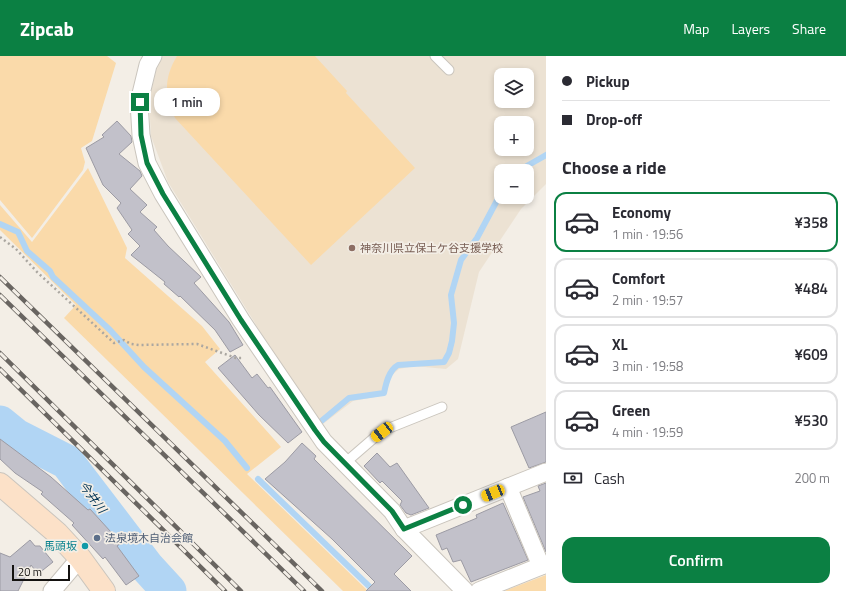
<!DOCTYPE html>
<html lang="en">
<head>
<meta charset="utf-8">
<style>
	body { margin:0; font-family:"Titillium Web","Noto Sans JP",sans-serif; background:#f7f7f7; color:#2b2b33; height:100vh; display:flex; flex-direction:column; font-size:15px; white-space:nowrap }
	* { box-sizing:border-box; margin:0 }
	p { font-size:13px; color:#7c7c81 }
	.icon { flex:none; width:22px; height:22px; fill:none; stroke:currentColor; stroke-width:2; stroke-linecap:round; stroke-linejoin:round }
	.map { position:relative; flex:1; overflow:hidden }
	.panel { display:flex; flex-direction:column; background:#fff; width:300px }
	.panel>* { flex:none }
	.hud { display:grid; align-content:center; height:88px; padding:0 16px; background:#fff }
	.fabs { position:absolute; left:494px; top:12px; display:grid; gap:8px }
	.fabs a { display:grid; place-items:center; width:40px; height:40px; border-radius:8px; background:#fff; box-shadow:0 2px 6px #0003; font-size:20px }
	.scale { position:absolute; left:12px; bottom:10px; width:58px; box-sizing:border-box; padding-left:4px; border:2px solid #141210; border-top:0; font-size:11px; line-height:14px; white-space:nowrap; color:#141210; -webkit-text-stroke:3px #f3eee6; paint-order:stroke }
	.end { position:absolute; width:18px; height:18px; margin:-9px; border:5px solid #0b8043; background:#fff; box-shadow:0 0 0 2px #fff }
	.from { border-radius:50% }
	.bubble { position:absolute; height:28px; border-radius:12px; background:#fff; box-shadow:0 2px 6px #0003; font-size:13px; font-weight:600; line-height:28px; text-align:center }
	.car { position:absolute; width:12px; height:24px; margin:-12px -6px; border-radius:5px; box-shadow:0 0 3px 1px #0007; background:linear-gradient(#f5c518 24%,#345 0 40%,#f5c518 0 76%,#345 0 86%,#f5c518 0) }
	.hud b { display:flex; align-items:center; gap:14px; height:38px; font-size:15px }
	.hud b+b { border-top:1px solid #e1e1e2 }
	.hud i { width:10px; height:10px; background:#2b2b33 }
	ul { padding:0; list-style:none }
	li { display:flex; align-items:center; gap:12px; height:60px; margin:0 8px 6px; padding:0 8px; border:2px solid #e1e1e2; border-radius:12px }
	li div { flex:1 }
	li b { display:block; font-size:15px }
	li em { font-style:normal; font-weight:600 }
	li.on { border-color:#0b8043 }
	li>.icon { width:36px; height:36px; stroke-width:1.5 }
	h2 { padding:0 16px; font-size:18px; line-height:48px }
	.pay { display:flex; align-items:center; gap:10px; height:44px; padding:0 16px; font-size:15px }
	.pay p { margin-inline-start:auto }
	.action { display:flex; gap:8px; margin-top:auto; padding:8px 16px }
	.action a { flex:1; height:46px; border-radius:12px; background:#0b8043; color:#fff; font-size:16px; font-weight:600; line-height:46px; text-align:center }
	header { display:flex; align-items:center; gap:24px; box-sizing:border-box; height:56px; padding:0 20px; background:#0b8043; color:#fff }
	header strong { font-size:19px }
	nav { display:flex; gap:22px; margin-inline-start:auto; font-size:14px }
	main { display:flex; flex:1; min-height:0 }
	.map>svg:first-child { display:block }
	.built { fill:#ece2d3; fill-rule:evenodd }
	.green { fill:#fadaaa }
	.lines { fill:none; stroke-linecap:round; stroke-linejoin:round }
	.stream { stroke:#b1d5f4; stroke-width:6 }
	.river { stroke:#b1d5f4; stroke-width:35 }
	.building { fill:#c2c1ca; stroke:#9c9ba4 }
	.lane-casing { stroke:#cac5bd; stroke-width:11 }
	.street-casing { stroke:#cac5bd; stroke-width:19 }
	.secondary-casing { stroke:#cac5bd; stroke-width:24 }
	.path { stroke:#aba7a1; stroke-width:2.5; stroke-dasharray:2 3; stroke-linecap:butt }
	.lane { stroke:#fff; stroke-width:9 }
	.street { stroke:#fff; stroke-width:17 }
	.secondary { stroke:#fce1c8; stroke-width:22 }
	.rail-casing { stroke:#696561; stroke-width:4.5 }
	.rail { stroke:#f3eee6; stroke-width:3; stroke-dasharray:9; stroke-linecap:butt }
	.route { stroke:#0b8043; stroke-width:5 }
	.education-dot { fill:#8d6e63; stroke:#f3eee6; stroke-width:1.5 }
	.service-dot { fill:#5c6f8a; stroke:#f3eee6; stroke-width:1.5 }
	.culture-dot { fill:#0f9aa8; stroke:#f3eee6; stroke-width:1.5 }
	.labels { text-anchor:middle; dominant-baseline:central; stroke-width:3.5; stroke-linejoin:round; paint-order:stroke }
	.education-label { font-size:11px; fill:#785e54; stroke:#f3eee6; text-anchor:start }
	.service-label { font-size:11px; fill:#4e5e75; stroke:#f3eee6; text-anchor:start }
	.culture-label { font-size:11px; fill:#0d838f; stroke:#f3eee6; text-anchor:end }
	.water-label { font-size:12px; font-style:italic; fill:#013354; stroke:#f3eee6 }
</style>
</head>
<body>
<header>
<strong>Zipcab</strong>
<nav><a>Map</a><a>Layers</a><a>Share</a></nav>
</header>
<main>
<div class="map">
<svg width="546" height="535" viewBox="0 0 546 535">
	<rect width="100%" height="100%" fill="#f3eee6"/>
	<path class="built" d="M 163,0 L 546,0 L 546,128 L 521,153 L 479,216 L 458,303 L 446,313 L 414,310 L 399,313 L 391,320 L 386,339 L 353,345 L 319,371 L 168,126 L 151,80 L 149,44 L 157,11 ZM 501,19 L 527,19 L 527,45 L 501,45 ZM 501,67 L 527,67 L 527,93 L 501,93 ZM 501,115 L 527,115 L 527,141 L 501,141 Z"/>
	<g class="green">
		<path d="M 0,0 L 107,0 L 116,7 L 92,85 L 81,92 L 85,106 L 83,114 L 32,182 L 0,144 Z"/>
		<path d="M 177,0 L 315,0 L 347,35 L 346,37 L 415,112 L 311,209 L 175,62 C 164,39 164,22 177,0 Z"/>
		<path d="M 88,112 L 127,192 L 125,202 L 202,270 L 220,293 L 205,306 L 281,391 L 247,418 L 368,535 L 343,535 L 64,262 L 76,249 L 0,174 L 0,149 L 32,186 Z"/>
		<path d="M 546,519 L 546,535 L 504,535 Z"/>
	</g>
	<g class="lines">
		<g class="stream">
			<path d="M 518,115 L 546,99"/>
			<path d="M 0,168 L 18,176 L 27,195 L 50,215 L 53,221 L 110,274 L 144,311 L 225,385 L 247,412"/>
			<path d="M 319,367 L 349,342 L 384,337 C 386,327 389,314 398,309 L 444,306 L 449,297 L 452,285 L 454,267 L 451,239 L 461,204 L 477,182 L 501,137"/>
			<path d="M 258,423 L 374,535"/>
		</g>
		<path class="river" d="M 0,367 L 16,380 L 67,406 L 147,511 L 169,535"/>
	</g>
	<g class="building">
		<path d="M 117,65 L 131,80 L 132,86 L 119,98 L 140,115 L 142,120 L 130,133 L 147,149 L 140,156 L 157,171 L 154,174 L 168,190 L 201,221 L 194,227 L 229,266 L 243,289 L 230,296 L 215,274 L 180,240 L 179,241 L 164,228 L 165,226 L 131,199 L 140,190 L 128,178 L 132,174 L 117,152 L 121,147 L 103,129 L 86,92 L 104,81 L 102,79 Z"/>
		<path d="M 235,299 L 252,322 L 257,318 L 268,332 L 270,331 L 302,376 L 288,387 L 259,359 L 218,312 Z"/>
		<path d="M 546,356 L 546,406 L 529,412 L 511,371 Z"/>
		<path d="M 0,383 L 51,421 L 88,454 L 90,453 L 121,487 L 117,490 L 139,520 L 126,529 L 105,501 L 103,503 L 72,469 L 74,467 L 41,438 L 43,436 L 15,417 L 0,403 Z"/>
		<path d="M 302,387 L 316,400 L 314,403 L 412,500 L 394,518 L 411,535 L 366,535 L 375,526 L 332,483 L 265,423 L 285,406 Z"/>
		<path d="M 377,397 L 390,411 L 397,407 L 429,452 L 411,459 L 406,457 L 400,449 L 402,445 L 382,425 L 380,427 L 364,410 Z"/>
		<path d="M 546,427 L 546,496 L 523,441 L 540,435 L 538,430 Z"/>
		<path d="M 503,447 L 528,504 L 471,526 L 461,504 L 453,506 L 447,492 L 442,494 L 436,479 L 477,462 L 476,459 Z"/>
		<path d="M 30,484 L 35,490 L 40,490 L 53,506 L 38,518 L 31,509 L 18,535 L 0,535 L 0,497 L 10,501 Z"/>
	</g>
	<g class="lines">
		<g class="lane-casing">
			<g id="lane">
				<path d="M 435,0 L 449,14"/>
				<path d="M 345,407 L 382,375 L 442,351"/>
			</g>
		</g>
		<g class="street-casing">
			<g id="street">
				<path d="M 153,0 L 148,9 L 139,46 L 141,79 L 147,107 L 163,138 L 241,264 L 324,386 L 392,455 L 404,473 L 465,535"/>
				<path d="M 508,431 L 541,510"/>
				<path d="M 404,473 L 546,416"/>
				<path d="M 52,535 L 80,502"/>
				<path d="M 479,535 L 546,508"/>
			</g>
		</g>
		<g class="secondary-casing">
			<path id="secondary" d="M 0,428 L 57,477 L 80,502 L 104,535"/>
		</g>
		<path class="path" d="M 0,181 L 16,193 L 37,216 L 114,287 L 124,284 L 131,288 L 139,289 L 197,288 L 236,302 L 244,302"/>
		<use href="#lane" class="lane"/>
		<use href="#street" class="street"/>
		<use href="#secondary" class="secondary"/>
		<g class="rail-casing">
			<g id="rail">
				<path d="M 0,221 L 322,535"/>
				<path d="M 0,239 L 304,535"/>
				<path d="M 0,297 L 241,535"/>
				<path d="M 0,313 L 225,535"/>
			</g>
		</g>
		<use href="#rail" class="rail"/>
	</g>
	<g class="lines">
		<path class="route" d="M 140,46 L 141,79 L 147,107 L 163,138 L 241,264 L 315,374 L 324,386 L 392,455 L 404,473 L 463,449"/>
	</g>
	<circle class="education-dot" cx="352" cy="192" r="4"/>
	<circle class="service-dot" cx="97" cy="482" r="4"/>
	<circle class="culture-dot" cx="85" cy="490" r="4"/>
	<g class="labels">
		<g class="education-label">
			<text x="360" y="192">神奈川県立保土ケ谷支援学校</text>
		</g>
		<g class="service-label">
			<text x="105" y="482">法泉境木自治会館</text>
		</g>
		<g class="culture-label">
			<text x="77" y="490">馬頭坂</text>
		</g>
		<g class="water-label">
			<text transform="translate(93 441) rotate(53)">今井川</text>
		</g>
	</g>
</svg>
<div class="fabs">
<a><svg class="icon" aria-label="layers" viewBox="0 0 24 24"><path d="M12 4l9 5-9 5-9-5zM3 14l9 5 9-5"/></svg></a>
<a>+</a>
<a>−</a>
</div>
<div class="scale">20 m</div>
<i class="end from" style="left:463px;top:449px"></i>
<i class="end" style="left:140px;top:46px"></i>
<div class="bubble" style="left:154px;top:32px;width:66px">1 min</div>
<i class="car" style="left:382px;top:376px;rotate:232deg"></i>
<i class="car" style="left:493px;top:437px;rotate:248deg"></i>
</div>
<section class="panel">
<div class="hud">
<b><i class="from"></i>Pickup</b>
<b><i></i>Drop-off</b>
</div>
<h2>Choose a ride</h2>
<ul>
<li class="on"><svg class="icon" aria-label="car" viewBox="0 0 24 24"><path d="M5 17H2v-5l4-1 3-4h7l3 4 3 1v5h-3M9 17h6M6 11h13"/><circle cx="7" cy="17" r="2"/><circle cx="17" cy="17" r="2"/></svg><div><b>Economy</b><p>1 min · 19:56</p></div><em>¥358</em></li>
<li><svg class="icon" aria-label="car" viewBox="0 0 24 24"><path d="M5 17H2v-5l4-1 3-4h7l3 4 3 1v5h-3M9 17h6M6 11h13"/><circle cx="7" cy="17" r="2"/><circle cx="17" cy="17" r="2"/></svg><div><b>Comfort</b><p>2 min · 19:57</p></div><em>¥484</em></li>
<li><svg class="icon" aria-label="car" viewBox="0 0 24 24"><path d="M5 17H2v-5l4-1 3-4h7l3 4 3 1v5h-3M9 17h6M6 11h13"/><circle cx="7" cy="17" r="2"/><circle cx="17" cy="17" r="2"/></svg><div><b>XL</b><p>3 min · 19:58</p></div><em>¥609</em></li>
<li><svg class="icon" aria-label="car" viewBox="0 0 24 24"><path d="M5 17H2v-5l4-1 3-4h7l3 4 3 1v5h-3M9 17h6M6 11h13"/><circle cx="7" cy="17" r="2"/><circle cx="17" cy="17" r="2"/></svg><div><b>Green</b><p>4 min · 19:59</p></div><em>¥530</em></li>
</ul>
<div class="pay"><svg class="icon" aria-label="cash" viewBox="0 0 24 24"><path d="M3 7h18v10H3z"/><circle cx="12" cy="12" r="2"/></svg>Cash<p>200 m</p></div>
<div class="action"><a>Confirm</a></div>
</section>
</main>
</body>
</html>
